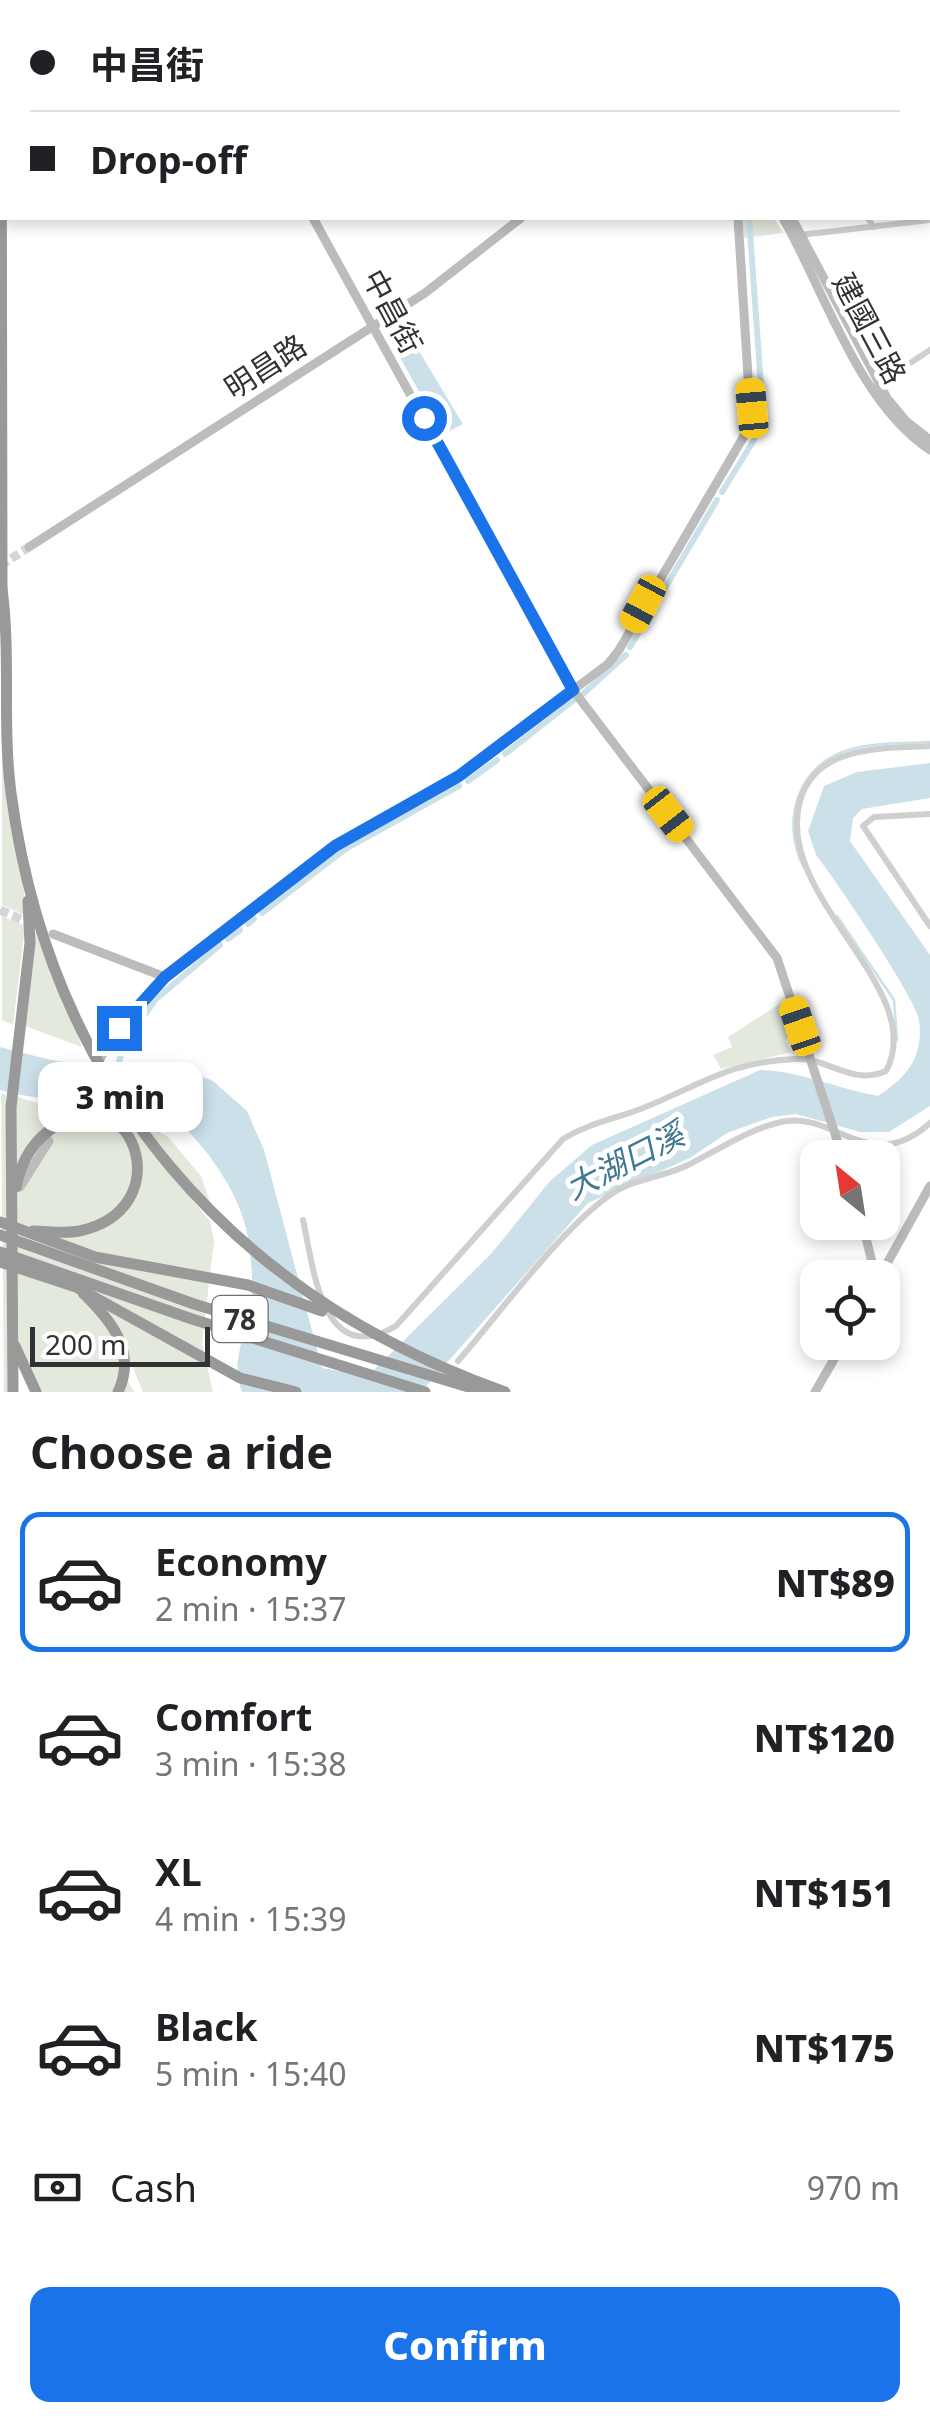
<!DOCTYPE html>
<html lang="en">
<head>
<meta charset="utf-8">
<style>
	body { margin:0; font-family:"Noto Sans","Noto Sans TC",sans-serif; background:#f2f2f2; color:#202124; height:100vh; display:flex; flex-direction:column; font-size:38px; white-space:nowrap }
	* { box-sizing:border-box; margin:0 }
	p { font-size:32px; color:#757577 }
	.icon { flex:none; width:55px; height:55px; fill:none; stroke:currentColor; stroke-width:2; stroke-linecap:round; stroke-linejoin:round }
	.map { position:relative; height:1392px; overflow:hidden }
	.details { display:flex; flex-direction:column; background:#fff; flex:1 }
	.details>* { flex:none }
	.hud { position:absolute; left:0px; top:0px; width:930px; height:220px; box-shadow:0 5px 15px #0003; display:grid; align-content:center; height:220px; padding:0 30px; background:#fff }
	.needle { width:65px; rotate:330deg }
	.buttons { position:absolute; left:800px; top:1140px; display:grid; gap:20px }
	.buttons a { display:grid; place-items:center; width:100px; height:100px; border-radius:20px; background:#fff; box-shadow:0 5px 15px #0003; font-size:50px }
	.scale { position:absolute; left:30px; bottom:25px; width:180px; box-sizing:border-box; padding-left:10px; border:5px solid #323232; border-top:0; font-size:28px; line-height:35px; white-space:nowrap; color:#323232; -webkit-text-stroke:8px #fff; paint-order:stroke }
	.end { position:absolute; width:45px; height:45px; margin:-22px; border:12px solid #1a73e8; background:#fff; box-shadow:0 0 0 5px #fff }
	.from { border-radius:50% }
	.bubble { position:absolute; height:70px; border-radius:20px; background:#fff; box-shadow:0 5px 15px #0003; font-size:32px; font-weight:800; line-height:70px; text-align:center }
	.car { position:absolute; width:30px; height:60px; margin:-30px -15px; border-radius:12px; box-shadow:0 0 8px 2px #0007; background:linear-gradient(#f5c518 24%,#345 0 40%,#f5c518 0 76%,#345 0 86%,#f5c518 0) }
	.hud b { display:flex; align-items:center; gap:35px; height:95px; font-size:38px }
	.hud b+b { border-top:2px solid #e0e0e0 }
	.hud i { width:25px; height:25px; background:#202124 }
	ul { padding:0; list-style:none }
	li { display:flex; align-items:center; gap:30px; height:140px; margin:0 20px 15px; padding:0 10px; border:5px solid transparent; border-radius:20px }
	li div { flex:1 }
	li b { display:block; font-size:38px }
	li em { font-style:normal; font-weight:800 }
	li.on { border-color:#1a73e8 }
	li>.icon { width:90px; height:90px; stroke-width:1.5 }
	h2 { padding:0 30px; font-size:45px; line-height:120px }
	.pay { display:flex; align-items:center; gap:25px; height:110px; padding:0 30px; font-size:38px }
	.pay p { margin-inline-start:auto }
	.cta { display:flex; gap:20px; margin-top:auto; padding:20px 30px }
	.cta a { flex:1; height:115px; border-radius:20px; background:#1a73e8; color:#fff; font-size:40px; font-weight:800; line-height:115px; text-align:center }
	.map>svg:first-child { display:block }
	.green { fill:#e3e9dc }
	.water { fill:#cce0ea }
	.lines { fill:none; stroke-linecap:round; stroke-linejoin:round }
	.stream { stroke:#cce0ea; stroke-width:2.5 }
	.canal { stroke:#cce0ea; stroke-width:6 }
	.secondary-tunnel { stroke:#d6d6d6; stroke-width:9; stroke-dasharray:9 4.5; stroke-linecap:butt }
	.street { stroke:#cfcfcf; stroke-width:6 }
	.secondary { stroke:#bcbcbc; stroke-width:9 }
	.highway { stroke:#999; stroke-width:11 }
	.route { stroke:#1a73e8; stroke-width:12 }
	.labels { text-anchor:middle; dominant-baseline:central; stroke-width:10; stroke-linejoin:round; paint-order:stroke }
	.shield { fill:#fff; stroke:#707070; stroke-width:2.5 }
	.shield-label { font-size:28px; font-weight:bold; fill:#323232 }
	.street-label { font-size:30px; fill:#323232; stroke:#fff }
	.water-label { font-size:32px; font-style:italic; fill:#427792; stroke:#fff }
</style>
</head>
<body>
<div class="map">
<svg width="930" height="1392" viewBox="0 0 930 1392">
	<rect width="100%" height="100%" fill="#fff"/>
	<g class="green">
		<path d="M 742,218 L 774,218 L 783,233 L 744,238 Z"/>
		<path d="M 2,750 L 25,898 L 25,915 L 2,905 Z"/>
		<path d="M 2,916 L 25,926 L 13,1025 L 2,1020 Z"/>
		<path d="M 34,931 L 37,932 L 82,1047 L 23,1025 Z"/>
		<path d="M 781,1003 L 794,1034 L 785,1040 L 791,1052 L 721,1069 L 713,1055 L 732,1047 L 728,1037 Z"/>
		<path d="M 1,1093 L 6,1094 L 10,1392 L 4,1392 Z"/>
		<path d="M 15,1096 L 37,1103 L 110,1103 L 168,1137 L 201,1176 L 212,1209 L 148,1139 L 143,1141 L 210,1221 L 214,1241 L 202,1343 L 213,1392 L 143,1392 L 130,1361 L 120,1366 L 134,1392 L 40,1392 C 29,1375 19,1357 17,1336 C 13,1306 10,1200 21,1174 C 36,1137 71,1111 112,1126 C 50,1096 54,1132 15,1165 Z"/>
	</g>
	<g class="water">
		<path d="M 414,343 L 463,424 L 443,434 L 398,354 Z"/>
		<path d="M 930,763 L 930,798 L 862,809 L 853,818 L 850,841 L 930,955 L 930,1106 L 889,1132 L 860,1132 L 796,1114 L 772,1117 L 727,1133 L 690,1158 L 588,1203 L 421,1392 L 242,1392 C 228,1357 251,1329 252,1295 C 253,1273 250,1239 243,1218 C 234,1186 192,1122 159,1112 C 106,1097 52,1105 0,1090 L 0,1047 L 51,1060 L 136,1072 L 177,1066 L 213,1081 L 247,1111 L 264,1150 L 322,1368 L 368,1376 L 491,1254 L 550,1181 L 592,1145 L 760,1070 C 800,1071 838,1089 878,1096 C 907,1077 924,1057 919,1020 C 917,1000 833,876 816,855 L 808,831 L 824,786 L 857,772 Z"/>
	</g>
	<g class="lines">
		<g class="stream">
			<path d="M 804,868 C 780,822 797,763 852,749 C 876,742 905,744 930,742"/>
			<path d="M 837,916 L 894,1000 L 897,1040"/>
		</g>
		<g class="canal">
			<path d="M 749,218 L 762,400"/>
			<path d="M 722,492 L 754,440 L 763,410"/>
			<path d="M 665,588 L 717,500"/>
			<path d="M 630,647 L 659,598"/>
			<path d="M 583,694 L 626,655"/>
			<path d="M 505,754 L 574,700"/>
			<path d="M 468,781 L 497,760"/>
			<path d="M 262,913 L 344,850 L 459,786"/>
			<path d="M 248,924 L 254,919"/>
			<path d="M 228,939 L 240,930"/>
			<path d="M 142,1019 L 155,1000 L 220,945"/>
			<path d="M 115,1076 L 125,1041 L 136,1027"/>
		</g>
		<g class="secondary-tunnel">
			<path d="M 0,566 L 29,547"/>
			<path d="M 0,910 L 34,925"/>
		</g>
		<g class="street">
			<path d="M 905,0 L 906,2"/>
			<path d="M 928,54 L 930,59"/>
			<path d="M 868,218 L 873,227"/>
			<path d="M 800,235 L 930,220"/>
			<path d="M 877,385 L 930,350"/>
			<path d="M 930,814 L 874,817 L 863,826 L 930,926"/>
			<path d="M 303,1220 C 314,1270 322,1369 396,1326 L 563,1139 C 589,1123 615,1119 643,1108 C 701,1085 729,1061 797,1059 C 829,1058 852,1086 886,1071 C 930,989 773,897 800,801 C 816,744 883,749 930,746"/>
			<path d="M 458,1361 C 500,1313 562,1227 613,1193 C 635,1178 666,1177 690,1164 C 720,1149 754,1126 787,1121 C 836,1114 872,1176 930,1123"/>
		</g>
		<g class="secondary">
			<path d="M 178,0 L 180,2"/>
			<path d="M 638,0 L 640,2"/>
			<path d="M 648,0 L 650,2"/>
			<path d="M 141,2 L 145,0"/>
			<path d="M 801,2 L 803,0"/>
			<path d="M 313,218 L 573,690 L 777,958 L 843,1158"/>
			<path d="M 783,218 C 825,292 858,402 930,450"/>
			<path d="M 792,218 L 887,398 L 906,421 L 930,440"/>
			<path d="M 29,547 L 425,293 L 521,218"/>
			<path d="M 53,934 L 165,977"/>
			<path d="M 66,1114 L 119,1028 L 165,977 L 335,846 L 459,775 L 608,664 L 619,650 L 751,424 L 738,218"/>
			<path d="M 20,1187 L 49,1141"/>
			<path d="M 862,1222 L 876,1278"/>
			<path d="M 879,1278 L 930,1186"/>
			<path d="M 815,1392 L 844,1342"/>
		</g>
		<g class="highway">
			<path d="M 1,0 L 2,596"/>
			<path d="M 2,589 C 11,656 2,725 11,793 C 50,1086 230,1294 505,1392"/>
			<path d="M 16,1187 C 21,1161 34,1139 57,1125 C 135,1076 180,1210 79,1231 C 65,1234 48,1231 33,1231"/>
			<path d="M 0,1222 L 95,1257 L 248,1285 L 322,1311"/>
			<path d="M 0,1235 L 194,1304 L 485,1392"/>
			<path d="M 0,1252 L 192,1319 L 425,1392"/>
			<path d="M 0,1262 L 76,1287 L 240,1378 L 296,1392"/>
			<path d="M 83,1293 C 112,1321 137,1352 118,1392"/>
			<path d="M 15,1346 L 36,1392"/>
			<path d="M 13,1392 L 11,1107 L 30,943 L 28,901"/>
		</g>
	</g>
	<g class="lines">
		<path class="route" d="M 119,1028 L 165,977 L 335,846 L 459,776 L 573,690 L 424,418"/>
	</g>
	<g class="labels">
		<rect class="shield" x="212.5" y="1296" width="55" height="46" rx="8"/>
		<g class="shield-label">
			<text x="240" y="1319">78</text>
		</g>
		<g class="street-label">
			<text transform="translate(393 311) rotate(62)">中昌街</text>
			<text transform="translate(870 328) rotate(62)">建國三路</text>
			<text transform="translate(265 366) rotate(-33)">明昌路</text>
		</g>
		<g class="water-label">
			<text transform="translate(624 1160) rotate(-27)">大湖口溪</text>
		</g>
	</g>
</svg>
<div class="buttons">
<a><svg class="needle" viewBox="-14 -14 28 28"><path d="M0-13l5 13h-10z" fill="#e53935"/><path d="M0 13l5-13h-10z" fill="#757577"/></svg></a>
<a><svg class="icon" aria-label="locate" viewBox="0 0 24 24"><circle cx="12" cy="12" r="6"/><path d="M12 2v4M12 18v4M2 12h4M18 12h4"/></svg></a>
</div>
<div class="scale">200 m</div>
<i class="end from" style="left:424px;top:418px"></i>
<i class="end" style="left:119px;top:1028px"></i>
<div class="bubble" style="left:38px;top:1062px;width:165px">3 min</div>
<i class="car" style="left:752px;top:408px;rotate:355deg"></i>
<i class="car" style="left:643px;top:604px;rotate:208deg"></i>
<i class="car" style="left:668px;top:814px;rotate:142deg"></i>
<i class="car" style="left:800px;top:1026px;rotate:341deg"></i>
<div class="hud">
<b><i class="from"></i>中昌街</b>
<b><i></i>Drop-off</b>
</div>
</div>
<section class="details">
<h2>Choose a ride</h2>
<ul>
<li class="on"><svg class="icon" aria-label="car" viewBox="0 0 24 24"><path d="M5 17H2v-5l4-1 3-4h7l3 4 3 1v5h-3M9 17h6M6 11h13"/><circle cx="7" cy="17" r="2"/><circle cx="17" cy="17" r="2"/></svg><div><b>Economy</b><p>2 min · 15:37</p></div><em>NT$89</em></li>
<li><svg class="icon" aria-label="car" viewBox="0 0 24 24"><path d="M5 17H2v-5l4-1 3-4h7l3 4 3 1v5h-3M9 17h6M6 11h13"/><circle cx="7" cy="17" r="2"/><circle cx="17" cy="17" r="2"/></svg><div><b>Comfort</b><p>3 min · 15:38</p></div><em>NT$120</em></li>
<li><svg class="icon" aria-label="car" viewBox="0 0 24 24"><path d="M5 17H2v-5l4-1 3-4h7l3 4 3 1v5h-3M9 17h6M6 11h13"/><circle cx="7" cy="17" r="2"/><circle cx="17" cy="17" r="2"/></svg><div><b>XL</b><p>4 min · 15:39</p></div><em>NT$151</em></li>
<li><svg class="icon" aria-label="car" viewBox="0 0 24 24"><path d="M5 17H2v-5l4-1 3-4h7l3 4 3 1v5h-3M9 17h6M6 11h13"/><circle cx="7" cy="17" r="2"/><circle cx="17" cy="17" r="2"/></svg><div><b>Black</b><p>5 min · 15:40</p></div><em>NT$175</em></li>
</ul>
<div class="pay"><svg class="icon" aria-label="cash" viewBox="0 0 24 24"><path d="M3 7h18v10H3z"/><circle cx="12" cy="12" r="2"/></svg>Cash<p>970 m</p></div>
<div class="cta"><a>Confirm</a></div>
</section>
</body>
</html>
